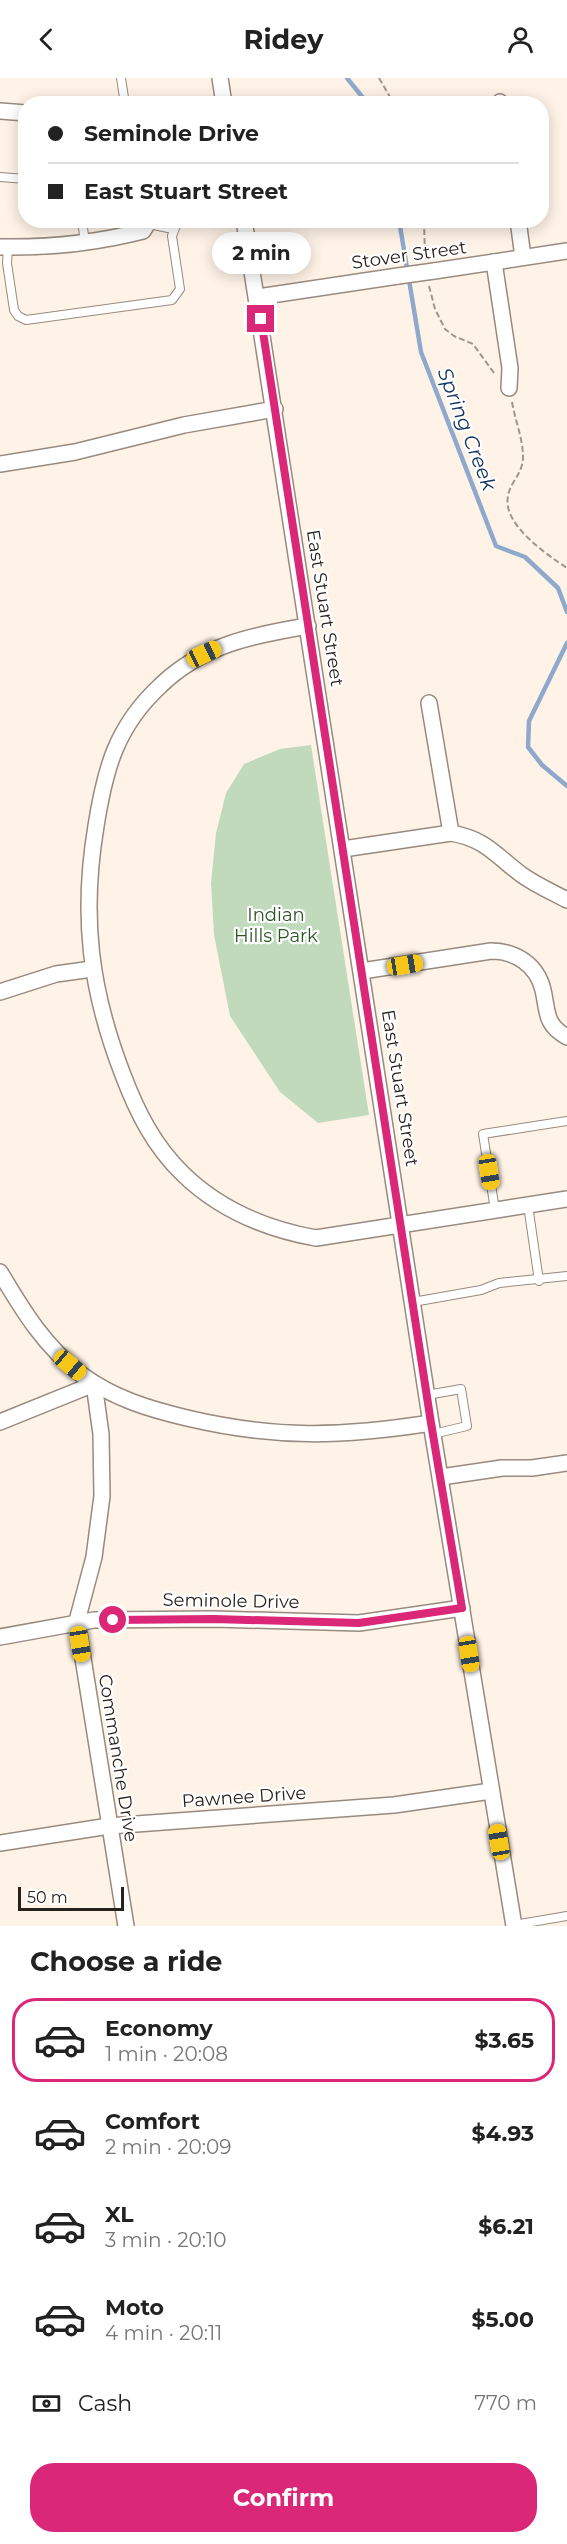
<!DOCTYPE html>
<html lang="en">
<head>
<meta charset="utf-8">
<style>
	body { margin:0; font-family:Montserrat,sans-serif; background:#f6f6f6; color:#222; height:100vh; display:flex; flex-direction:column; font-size:22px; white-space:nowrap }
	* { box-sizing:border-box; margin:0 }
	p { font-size:20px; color:#767676 }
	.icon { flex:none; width:33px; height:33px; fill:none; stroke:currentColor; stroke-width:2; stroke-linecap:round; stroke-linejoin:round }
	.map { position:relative; height:1848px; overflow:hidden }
	.panel { display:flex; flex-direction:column; background:#fff; flex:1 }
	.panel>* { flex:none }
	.hud { position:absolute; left:18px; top:18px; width:531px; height:132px; border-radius:24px; box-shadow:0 3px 15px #0003; display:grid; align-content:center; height:132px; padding:0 30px; background:#fff }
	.scale { position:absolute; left:18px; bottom:15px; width:106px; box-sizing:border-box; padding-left:6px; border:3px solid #28221d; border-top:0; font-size:16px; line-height:21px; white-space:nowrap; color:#28221d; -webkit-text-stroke:4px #fff; paint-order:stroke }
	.end { position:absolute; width:27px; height:27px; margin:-14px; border:8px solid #db2777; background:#fff; box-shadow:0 0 0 3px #fff }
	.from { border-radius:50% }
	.bubble { position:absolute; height:42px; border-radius:21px; background:#fff; box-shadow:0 3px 15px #0003; font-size:20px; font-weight:700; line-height:42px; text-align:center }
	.car { position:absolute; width:18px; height:36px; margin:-18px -9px; border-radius:8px; box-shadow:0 0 4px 2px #0007; background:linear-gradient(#f5c518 24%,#345 0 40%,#f5c518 0 76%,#345 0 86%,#f5c518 0) }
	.hud b { display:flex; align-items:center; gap:21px; height:57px; font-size:22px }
	.hud b+b { border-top:2px solid #e0e0e0 }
	.hud i { width:15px; height:15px; background:#222 }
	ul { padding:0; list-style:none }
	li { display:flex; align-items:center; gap:18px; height:84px; margin:0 12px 9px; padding:0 18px; border:3px solid transparent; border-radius:24px }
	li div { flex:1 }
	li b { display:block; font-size:22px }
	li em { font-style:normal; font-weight:700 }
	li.current { border-color:#db2777 }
	li>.icon { width:54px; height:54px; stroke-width:1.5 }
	h2 { padding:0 30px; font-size:27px; line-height:72px }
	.pay { display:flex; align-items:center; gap:15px; height:66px; padding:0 30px; font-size:22px }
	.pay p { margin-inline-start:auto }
	.action { display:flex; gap:12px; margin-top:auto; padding:12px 30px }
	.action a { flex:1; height:69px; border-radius:24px; background:#db2777; color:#fff; font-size:24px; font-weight:700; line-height:69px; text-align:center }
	header { display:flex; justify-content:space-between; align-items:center; height:78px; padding:0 30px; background:#fff; font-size:27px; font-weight:700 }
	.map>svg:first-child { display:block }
	.park { fill:#c1dabc }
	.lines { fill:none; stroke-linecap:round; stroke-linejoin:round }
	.stream { stroke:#8fa9cc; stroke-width:4.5 }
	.lane-casing { stroke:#988a7e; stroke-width:10 }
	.street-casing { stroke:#988a7e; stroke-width:18 }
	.path { stroke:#9f968d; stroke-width:2; stroke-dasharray:6 3; stroke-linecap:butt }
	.lane { stroke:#fff; stroke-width:8 }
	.street { stroke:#fff; stroke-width:15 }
	.street-bridge-casing { stroke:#988a7e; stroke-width:18; stroke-linecap:butt }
	.street-bridge { stroke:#fff; stroke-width:15 }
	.route { stroke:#db2777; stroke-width:8 }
	.labels { text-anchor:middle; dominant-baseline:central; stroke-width:4.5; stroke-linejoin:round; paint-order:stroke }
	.street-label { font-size:18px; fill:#28221d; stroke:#fff }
	.park-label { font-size:18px; fill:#2c5524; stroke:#fff }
	.water-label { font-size:20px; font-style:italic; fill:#123462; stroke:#fff }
</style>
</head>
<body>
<header><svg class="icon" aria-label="back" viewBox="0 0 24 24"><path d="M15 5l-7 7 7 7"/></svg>Ridey<svg class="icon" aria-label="person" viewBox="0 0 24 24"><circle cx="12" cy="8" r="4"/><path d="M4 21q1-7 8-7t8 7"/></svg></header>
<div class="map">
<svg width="567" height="1848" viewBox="0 0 567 1848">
	<rect width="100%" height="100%" fill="#fff3e7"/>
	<path class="park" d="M 311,667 L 369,1037 L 318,1045 L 280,1014 L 230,938 L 214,857 L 211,805 L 216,755 L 226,715 L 244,686 L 280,671 Z"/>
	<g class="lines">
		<g class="stream">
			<path d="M 347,0 L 368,26"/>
			<path d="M 399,142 L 421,274 L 496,468 L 525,479 L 558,510 L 567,534"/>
			<path d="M 567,565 L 529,643 L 528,669 L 542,687 L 567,708"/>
		</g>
		<g class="lane-casing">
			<g id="lane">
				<path d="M 121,0 L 125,26"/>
				<path d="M 0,99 L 26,101"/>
				<path d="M 82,142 L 85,165"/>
				<path d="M 149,146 L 173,151"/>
				<path d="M 8,169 L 7,185 L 14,232 L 18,238 L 26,242 L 172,222 L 180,211 L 172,158 L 178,142"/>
				<path d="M 528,1127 L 539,1203"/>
				<path d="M 495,1132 L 483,1056 L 567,1043"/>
				<path d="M 413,1224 L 481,1212 L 499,1205 L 567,1198"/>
				<path d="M 427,1317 L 461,1311 L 467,1348 L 433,1356"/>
				<path d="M 514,1847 L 567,1838"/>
			</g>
		</g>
		<g class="street-casing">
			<g id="street">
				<path d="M 220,0 L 224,26"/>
				<path d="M 500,24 L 501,26"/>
				<path d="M 0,33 L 26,35"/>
				<path d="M 244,142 L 431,1345 L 514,1848"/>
				<path d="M 518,142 L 523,179"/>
				<path d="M 0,169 C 49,170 96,165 143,153 L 150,142"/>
				<path d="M 494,184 L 510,290 L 509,310"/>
				<path d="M 434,193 L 567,173"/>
				<path d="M 258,219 L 398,198"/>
				<path d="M 0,386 L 75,374 L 184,347 L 275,331"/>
				<path d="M 308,548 C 253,557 202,567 160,608 C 116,649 105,691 96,748 C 81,838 90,912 123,997 C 137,1034 154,1068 183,1096 C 220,1132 266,1151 316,1160 L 567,1121"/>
				<path d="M 429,625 L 451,755"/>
				<path d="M 343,771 L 451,755 C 486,761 495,777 522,797 C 536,807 552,814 567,822"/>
				<path d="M 362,893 L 491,873 C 516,873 537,887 543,912 C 548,933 544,946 567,959"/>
				<path d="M 0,914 L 56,896 L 92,891"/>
				<path d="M 0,1194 C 23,1233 45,1269 82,1297 C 113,1320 149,1331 187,1340 C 276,1361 341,1359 431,1345"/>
				<path d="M 0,1344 L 94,1306 L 101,1356 L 102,1418 L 94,1479 L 77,1543 L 126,1848"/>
				<path d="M 441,1399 L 502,1390 L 532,1390 L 567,1385"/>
				<path d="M 0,1559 L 94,1542 L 214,1541 L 359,1545 L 462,1530"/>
				<path d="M 0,1765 L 109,1748 L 394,1727 L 491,1713"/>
			</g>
		</g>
		<g class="path">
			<path d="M 379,0 L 394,26"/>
			<path d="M 424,142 L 425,179"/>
			<path d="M 429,208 L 435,231 L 445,251 L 454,258 L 473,266 L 494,295"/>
			<path d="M 512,324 C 515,342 523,361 523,379 C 523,396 510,404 508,418 C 502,446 546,476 567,490"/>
		</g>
		<use href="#lane" class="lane"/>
		<use href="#street" class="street"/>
		<g class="street-bridge-casing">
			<path id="street-bridge" d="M 398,198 L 434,193"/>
		</g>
		<use href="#street-bridge" class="street-bridge"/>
	</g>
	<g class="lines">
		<path class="route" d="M 113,1542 L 214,1541 L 359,1545 L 462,1530 L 431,1345 L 261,241"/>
	</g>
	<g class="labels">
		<g class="street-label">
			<text transform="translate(409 177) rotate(-8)">Stover Street</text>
			<text transform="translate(325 530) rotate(81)">East Stuart Street</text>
			<text transform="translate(400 1010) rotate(81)">East Stuart Street</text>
			<text transform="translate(231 1523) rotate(1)">Seminole Drive</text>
			<text transform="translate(118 1680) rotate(81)">Commanche Drive</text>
			<text transform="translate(244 1719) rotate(-4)">Pawnee Drive</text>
		</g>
		<g class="park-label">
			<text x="276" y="837">Indian<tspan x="276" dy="21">Hills Park</tspan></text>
		</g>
		<g class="water-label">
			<text transform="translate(467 351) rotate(69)">Spring Creek</text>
		</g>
	</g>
</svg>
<div class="scale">50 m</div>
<i class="end from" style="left:113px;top:1542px"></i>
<i class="end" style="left:261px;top:241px"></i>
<div class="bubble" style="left:212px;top:154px;width:99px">2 min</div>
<i class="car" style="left:204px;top:576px;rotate:65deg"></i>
<i class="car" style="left:405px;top:887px;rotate:81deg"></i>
<i class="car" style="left:489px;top:1094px;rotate:171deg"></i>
<i class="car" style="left:70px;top:1287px;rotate:130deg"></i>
<i class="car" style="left:80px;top:1566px;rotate:171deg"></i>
<i class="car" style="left:469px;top:1576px;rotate:171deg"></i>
<i class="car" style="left:499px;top:1764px;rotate:350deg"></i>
<div class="hud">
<b><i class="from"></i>Seminole Drive</b>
<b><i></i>East Stuart Street</b>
</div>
</div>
<section class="panel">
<h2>Choose a ride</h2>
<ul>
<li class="current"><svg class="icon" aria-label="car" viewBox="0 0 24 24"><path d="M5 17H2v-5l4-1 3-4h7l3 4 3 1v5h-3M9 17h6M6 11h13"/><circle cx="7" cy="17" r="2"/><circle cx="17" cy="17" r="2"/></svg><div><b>Economy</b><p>1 min · 20:08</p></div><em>$3.65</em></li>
<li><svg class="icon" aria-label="car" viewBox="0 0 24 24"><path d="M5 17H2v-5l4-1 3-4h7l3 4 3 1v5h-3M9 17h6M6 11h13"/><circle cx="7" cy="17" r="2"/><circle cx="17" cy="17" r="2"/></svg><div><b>Comfort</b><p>2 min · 20:09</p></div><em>$4.93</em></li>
<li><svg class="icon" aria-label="car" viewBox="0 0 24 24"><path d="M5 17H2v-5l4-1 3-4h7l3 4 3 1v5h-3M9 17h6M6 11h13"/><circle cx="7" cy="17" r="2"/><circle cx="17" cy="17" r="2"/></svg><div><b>XL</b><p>3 min · 20:10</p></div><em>$6.21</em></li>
<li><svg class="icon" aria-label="car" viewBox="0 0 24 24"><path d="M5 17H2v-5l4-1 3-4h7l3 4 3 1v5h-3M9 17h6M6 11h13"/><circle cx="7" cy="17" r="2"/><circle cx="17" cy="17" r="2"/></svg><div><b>Moto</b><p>4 min · 20:11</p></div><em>$5.00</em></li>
</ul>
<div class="pay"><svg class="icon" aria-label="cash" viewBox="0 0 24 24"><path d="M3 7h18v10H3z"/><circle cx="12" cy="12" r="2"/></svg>Cash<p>770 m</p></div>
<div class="action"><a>Confirm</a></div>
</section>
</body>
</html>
